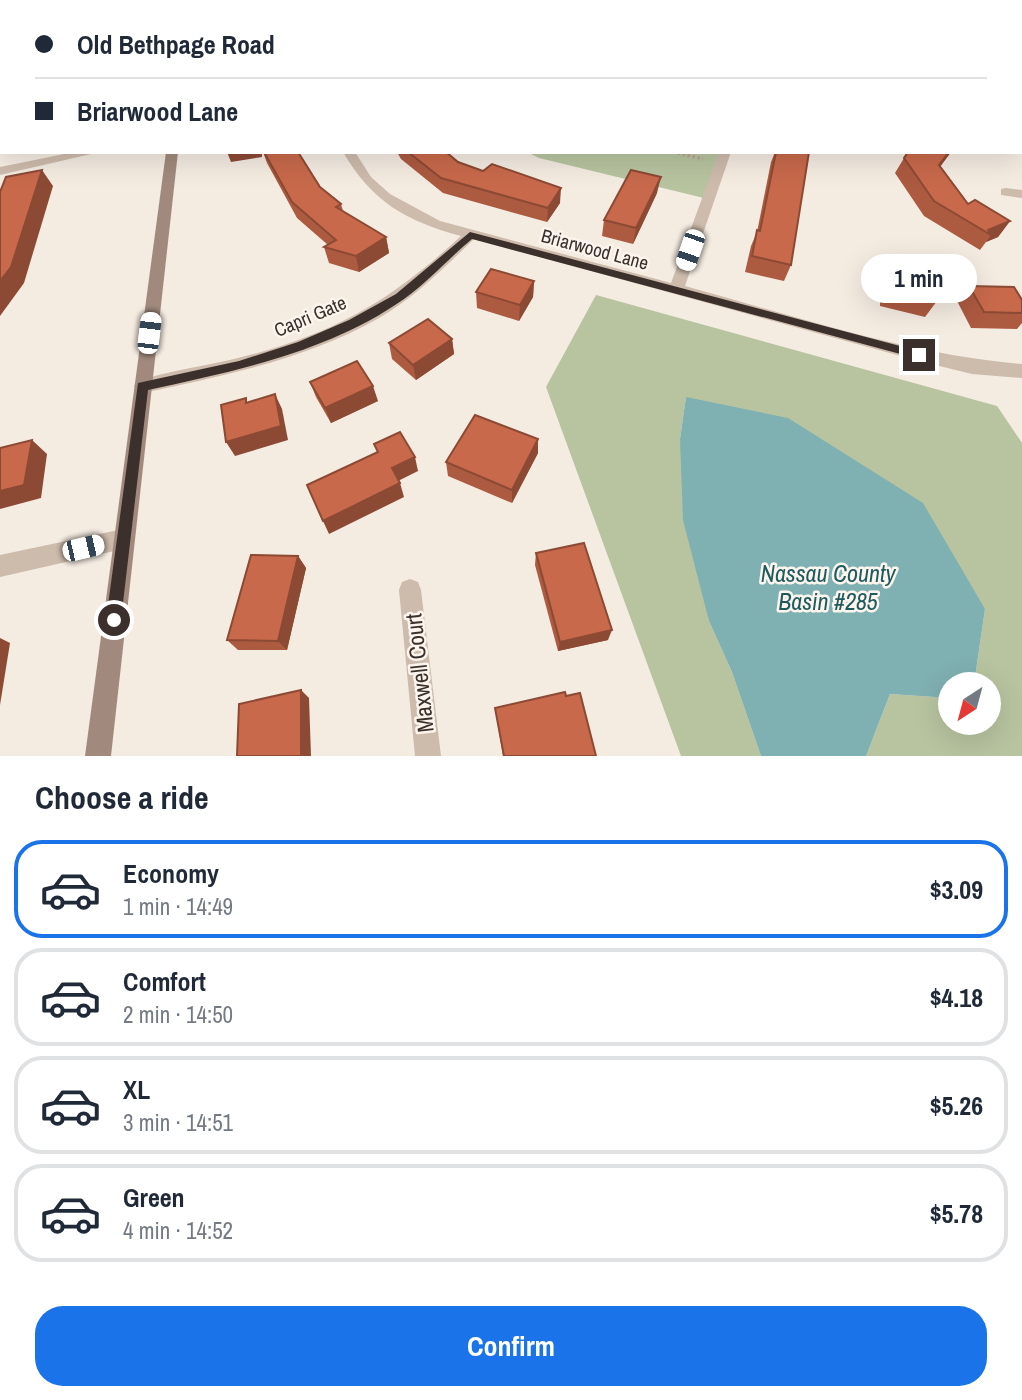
<!DOCTYPE html>
<html lang="en">
<head>
<meta charset="utf-8">
<style>
	body { margin:0; font-family:"Archivo Narrow",sans-serif; background:#f6f6f7; color:#1f2937; height:100vh; display:flex; flex-direction:column; font-size:26px; white-space:nowrap }
	* { box-sizing:border-box; margin:0 }
	p { font-size:23px; color:#747a83 }
	.icon { flex:none; width:38px; height:38px; fill:none; stroke:currentColor; stroke-width:2; stroke-linecap:round; stroke-linejoin:round }
	.map { position:relative; height:756px; overflow:hidden }
	.panel { display:flex; flex-direction:column; background:#fff; flex:1 }
	.panel>* { flex:none }
	.hud { position:absolute; left:0px; top:0px; width:1022px; height:154px; box-shadow:0 7px 28px #0002; display:grid; align-content:center; height:154px; padding:0 35px; background:#fff }
	.needle { width:46px; rotate:216deg }
	.tools { position:absolute; left:938px; top:672px; display:grid; gap:14px }
	.tools a { display:grid; place-items:center; width:63px; height:63px; border-radius:50%; background:#fff; box-shadow:0 7px 28px #0002; font-size:35px }
	.end { position:absolute; width:32px; height:32px; margin:-16px; border:9px solid #3b302b; background:#fff; box-shadow:0 0 0 4px #fff }
	.from { border-radius:50% }
	.bubble { position:absolute; height:49px; border-radius:24px; background:#fff; box-shadow:0 7px 28px #0002; font-size:23px; font-weight:700; line-height:49px; text-align:center }
	.car { position:absolute; width:21px; height:42px; margin:-21px -10px; border-radius:9px; box-shadow:0 0 5px 2px #0007; background:linear-gradient(#fff 24%,#345 0 40%,#fff 0 76%,#345 0 86%,#fff 0) }
	.hud b { display:flex; align-items:center; gap:24px; height:66px; font-size:26px }
	.hud b+b { border-top:2px solid #e0e1e3 }
	.hud i { width:18px; height:18px; background:#1f2937 }
	ul { padding:0; list-style:none }
	li { display:flex; align-items:center; gap:21px; height:98px; margin:0 14px 10px; padding:0 21px; border:4px solid #e0e1e3; border-radius:28px }
	li div { flex:1 }
	li b { display:block; font-size:26px }
	li em { font-style:normal; font-weight:700 }
	li.current { border-color:#1a73e8 }
	li>.icon { width:63px; height:63px; stroke-width:1.5 }
	h2 { padding:0 35px; font-size:32px; line-height:84px }
	.cta { display:flex; gap:14px; margin-top:auto; padding:14px 35px }
	.cta a { flex:1; height:80px; border-radius:28px; background:#1a73e8; color:#fff; font-size:28px; font-weight:700; line-height:80px; text-align:center }
	.map>svg:first-child { display:block }
	.green { fill:#b8c4a0 }
	.water { fill:#7fb0b2 }
	.lines { fill:none; stroke-linecap:round; stroke-linejoin:round }
	.path { stroke:#b9a596; stroke-width:3.5; stroke-dasharray:2.5 2.5; stroke-linecap:butt }
	.minor { fill:#cdbbac; fill-rule:evenodd }
	.secondary { fill:#a18a7d; fill-rule:evenodd }
	.wall { fill:#ac5a40 }
	.shaded-wall { fill:#8c4a34 }
	.building { fill:#c8694b; stroke:#8c4a34; stroke-width:2 }
	.route { fill:#3b302b }
	.labels { text-anchor:middle; dominant-baseline:central; stroke-width:5; stroke-linejoin:round; paint-order:stroke }
	.street-label { font-size:19px; fill:#3b302b; stroke:#fbf5ee }
	.near-street-label { font-size:23px; fill:#3b302b; stroke:#fbf5ee }
	.near-water-label { font-size:24px; font-style:italic; fill:#1f5a5e; stroke:#fbf5ee }
</style>
</head>
<body>
<div class="map">
<svg width="1022" height="756" viewBox="0 0 1022 756">
	<rect width="100%" height="100%" fill="#f4ebe1"/>
	<g class="green">
		<path d="M 527,152 L 725,152 L 708,199 L 539,158 Z"/>
		<path d="M 596,295 L 997,406 L 1022,443 L 1022,756 L 866,756 L 890,694 L 950,698 L 950,723 L 989,723 L 989,684 L 974,684 L 985,609 L 686,397 L 680,439 L 709,621 L 732,672 L 761,756 L 681,756 L 546,387 Z"/>
	</g>
	<path class="water" d="M 686,397 L 788,418 L 923,503 L 985,609 L 974,684 L 950,684 L 950,698 L 890,694 L 866,756 L 761,756 L 732,672 L 709,621 L 683,520 L 680,439 Z"/>
	<g class="lines">
		<path class="path" d="M 673,152 L 703,159"/>
		<g class="minor">
			<path d="M 74,0 L 83,0 L 73,2 Z"/>
			<path d="M 74,152 L 100,152 L 0,175 L 0,167 Z"/>
			<path d="M 343,152 L 355,152 L 371,177 L 390,194 L 440,221 L 671,283 L 719,152 L 731,152 L 685,286 C 795,316 909,355 1022,364 L 1022,378 L 972,374 L 919,361 L 474,239 C 444,268 415,297 379,318 C 307,359 223,376 143,393 L 137,391 L 134,386 L 137,381 C 171,370 207,366 242,357 C 334,334 392,300 461,236 C 406,221 372,202 343,152 Z"/>
			<path d="M 1006,188 L 1022,190 L 1022,198 L 1001,195 L 1001,189 Z"/>
			<path d="M 123,529 L 130,532 L 134,539 L 130,546 L 123,549 L 0,577 L 0,555 Z"/>
			<path d="M 410,579 L 418,582 L 421,590 L 441,756 L 415,756 L 399,590 L 402,582 Z"/>
		</g>
		<g class="secondary">
			<path d="M 220,0 L 228,0 L 219,2 Z"/>
			<path d="M 166,152 L 178,152 L 111,756 L 85,756 Z"/>
		</g>
	</g>
	<g class="wall">
		<path d="M 254,0 L 1022,0 L 1022,54 L 1020,53 L 1020,2 L 253,2 Z"/>
		<path d="M 263,152 L 320,187 L 341,204 L 343,211 L 386,237 L 389,253 L 359,272 L 329,263 L 324,247 L 328,245 L 297,218 L 267,163 Z"/>
		<path d="M 397,152 L 446,152 L 458,162 L 560,203 L 547,222 L 443,193 L 401,159 Z"/>
		<path d="M 775,152 L 809,152 L 791,265 L 784,281 L 745,272 L 751,246 L 757,232 L 771,162 Z"/>
		<path d="M 908,152 L 951,152 L 940,167 L 968,204 L 1010,221 L 998,237 L 986,242 L 980,250 L 924,216 L 895,173 L 904,158 Z"/>
		<path d="M 657,193 L 633,244 L 602,236 L 604,220 Z"/>
		<path d="M 890,267 L 937,301 L 925,317 L 880,306 L 880,283 Z"/>
		<path d="M 534,281 L 533,297 L 519,321 L 477,308 L 476,292 Z"/>
		<path d="M 969,286 L 1022,300 L 1022,323 L 1017,329 L 971,328 L 957,301 Z"/>
		<path d="M 452,339 L 454,354 L 416,380 L 392,359 L 389,343 Z"/>
		<path d="M 310,382 L 378,401 L 331,423 L 316,397 Z"/>
		<path d="M 538,453 L 512,503 L 448,476 L 446,462 Z"/>
		<path d="M 536,553 L 608,640 L 558,651 L 535,565 Z"/>
		<path d="M 298,556 L 306,568 L 287,650 L 238,650 L 227,640 Z"/>
		<path d="M 566,696 L 596,756 L 503,756 L 495,708 Z"/>
	</g>
	<g class="shaded-wall">
		<path d="M 171,0 L 184,0 L 183,2 L 170,2 Z"/>
		<path d="M 2,25 L 1,49 L 0,46 L 0,27 Z"/>
		<path d="M 2,133 L 2,151 L 0,151 L 0,134 Z"/>
		<path d="M 227,152 L 262,152 L 262,157 L 231,162 Z"/>
		<path d="M 949,152 L 951,152 L 929,181 L 939,165 Z"/>
		<path d="M 42,170 L 53,186 L 24,283 L 0,316 L 0,281 Z"/>
		<path d="M 661,177 L 657,193 L 633,244 L 636,228 Z"/>
		<path d="M 561,188 L 560,203 L 547,222 L 548,208 Z"/>
		<path d="M 1010,221 L 998,237 L 986,242 L 991,235 L 988,230 Z"/>
		<path d="M 386,237 L 389,253 L 359,272 L 356,256 Z"/>
		<path d="M 534,281 L 533,297 L 519,321 L 520,305 Z"/>
		<path d="M 452,339 L 454,354 L 416,380 L 413,365 Z"/>
		<path d="M 373,386 L 378,401 L 331,423 L 325,408 Z"/>
		<path d="M 275,394 L 282,409 L 288,440 L 235,456 L 226,442 Z"/>
		<path d="M 538,439 L 538,453 L 512,503 L 512,490 Z"/>
		<path d="M 32,440 L 47,454 L 41,498 L 0,509 L 0,491 Z"/>
		<path d="M 415,457 L 418,471 L 396,482 L 392,468 Z"/>
		<path d="M 400,483 L 404,497 L 329,534 L 323,521 Z"/>
		<path d="M 298,556 L 306,568 L 287,650 L 278,641 Z"/>
		<path d="M 612,630 L 608,640 L 558,651 L 560,642 Z"/>
		<path d="M 0,638 L 10,643 L 0,705 Z"/>
		<path d="M 301,690 L 309,698 L 311,756 L 301,756 Z"/>
	</g>
	<g class="building">
		<path d="M 0,0 L 19,0 L 19,2 L 2,2 L 2,25 L 0,27 Z"/>
		<path d="M 95,0 L 171,0 L 170,2 L 93,2 Z"/>
		<path d="M 254,0 L 799,0 L 792,2 L 253,2 Z"/>
		<path d="M 806,0 L 1022,0 L 1022,37 L 1020,36 L 1020,2 L 806,2 Z"/>
		<path d="M 0,98 L 2,101 L 2,133 L 0,134 Z"/>
		<path d="M 264,152 L 298,152 L 320,187 L 341,204 L 336,207 L 386,237 L 356,256 L 324,247 L 336,240 L 292,202 Z"/>
		<path d="M 408,152 L 446,152 L 458,162 L 483,171 L 492,164 L 561,188 L 548,208 L 441,178 Z"/>
		<path d="M 776,152 L 809,152 L 791,265 L 752,256 L 757,230 L 760,231 Z"/>
		<path d="M 908,152 L 949,152 L 939,165 L 968,204 L 975,200 L 1010,221 L 988,230 L 991,235 L 934,201 L 904,158 Z"/>
		<path d="M 42,170 L 11,267 L 0,281 L 0,192 L 6,177 Z"/>
		<path d="M 631,170 L 661,177 L 636,228 L 604,220 Z"/>
		<path d="M 890,267 L 936,277 L 937,301 L 890,290 Z"/>
		<path d="M 491,269 L 534,281 L 520,305 L 476,292 Z"/>
		<path d="M 969,286 L 1014,287 L 1022,300 L 1022,313 L 984,312 Z"/>
		<path d="M 428,319 L 452,339 L 413,365 L 389,343 Z"/>
		<path d="M 357,361 L 373,386 L 325,408 L 310,382 Z"/>
		<path d="M 275,394 L 281,426 L 226,442 L 221,405 L 246,398 L 246,403 Z"/>
		<path d="M 475,415 L 538,439 L 512,490 L 446,462 Z"/>
		<path d="M 400,432 L 415,457 L 392,468 L 400,483 L 323,521 L 307,485 L 378,452 L 374,444 Z"/>
		<path d="M 32,440 L 24,485 L 0,491 L 0,448 Z"/>
		<path d="M 584,543 L 612,630 L 560,642 L 536,553 Z"/>
		<path d="M 251,555 L 298,556 L 278,641 L 227,640 Z"/>
		<path d="M 301,690 L 301,756 L 237,756 L 239,704 Z"/>
		<path d="M 565,692 L 566,696 L 580,693 L 596,756 L 504,756 L 495,708 Z"/>
	</g>
	<path class="route" d="M 470,232 L 919,351 L 924,355 L 919,359 L 472,239 C 449,258 428,282 404,299 C 329,352 235,371 148,390 L 121,620 L 119,626 L 114,628 L 108,626 L 106,620 L 138,383 L 239,361 L 298,342 L 349,320 L 396,294 Z"/>
	<g class="labels">
		<g class="street-label">
			<text transform="translate(595 249) rotate(15)">Briarwood Lane</text>
			<text transform="translate(310 316) rotate(-23)">Capri Gate</text>
		</g>
		<g class="near-street-label">
			<text transform="translate(419 673) rotate(-96)">Maxwell Court</text>
		</g>
		<g class="near-water-label">
			<text x="828" y="573">Nassau County<tspan x="828" dy="28">Basin #285</tspan></text>
		</g>
	</g>
</svg>
<div class="tools">
<a><svg class="needle" viewBox="-14 -14 28 28"><path d="M0-13l5 13h-10z" fill="#e53935"/><path d="M0 13l5-13h-10z" fill="#747a83"/></svg></a>
</div>
<i class="end from" style="left:114px;top:620px"></i>
<i class="end" style="left:919px;top:355px"></i>
<div class="bubble" style="left:861px;top:254px;width:116px">1 min</div>
<i class="car" style="left:690px;top:250px;rotate:199deg"></i>
<i class="car" style="left:149px;top:333px;rotate:7deg"></i>
<i class="car" style="left:83px;top:548px;rotate:77deg"></i>
<div class="hud">
<b><i class="from"></i>Old Bethpage Road</b>
<b><i></i>Briarwood Lane</b>
</div>
</div>
<section class="panel">
<h2>Choose a ride</h2>
<ul>
<li class="current"><svg class="icon" aria-label="car" viewBox="0 0 24 24"><path d="M5 17H2v-5l4-1 3-4h7l3 4 3 1v5h-3M9 17h6M6 11h13"/><circle cx="7" cy="17" r="2"/><circle cx="17" cy="17" r="2"/></svg><div><b>Economy</b><p>1 min · 14:49</p></div><em>$3.09</em></li>
<li><svg class="icon" aria-label="car" viewBox="0 0 24 24"><path d="M5 17H2v-5l4-1 3-4h7l3 4 3 1v5h-3M9 17h6M6 11h13"/><circle cx="7" cy="17" r="2"/><circle cx="17" cy="17" r="2"/></svg><div><b>Comfort</b><p>2 min · 14:50</p></div><em>$4.18</em></li>
<li><svg class="icon" aria-label="car" viewBox="0 0 24 24"><path d="M5 17H2v-5l4-1 3-4h7l3 4 3 1v5h-3M9 17h6M6 11h13"/><circle cx="7" cy="17" r="2"/><circle cx="17" cy="17" r="2"/></svg><div><b>XL</b><p>3 min · 14:51</p></div><em>$5.26</em></li>
<li><svg class="icon" aria-label="car" viewBox="0 0 24 24"><path d="M5 17H2v-5l4-1 3-4h7l3 4 3 1v5h-3M9 17h6M6 11h13"/><circle cx="7" cy="17" r="2"/><circle cx="17" cy="17" r="2"/></svg><div><b>Green</b><p>4 min · 14:52</p></div><em>$5.78</em></li>
</ul>
<div class="cta"><a>Confirm</a></div>
</section>
</body>
</html>
